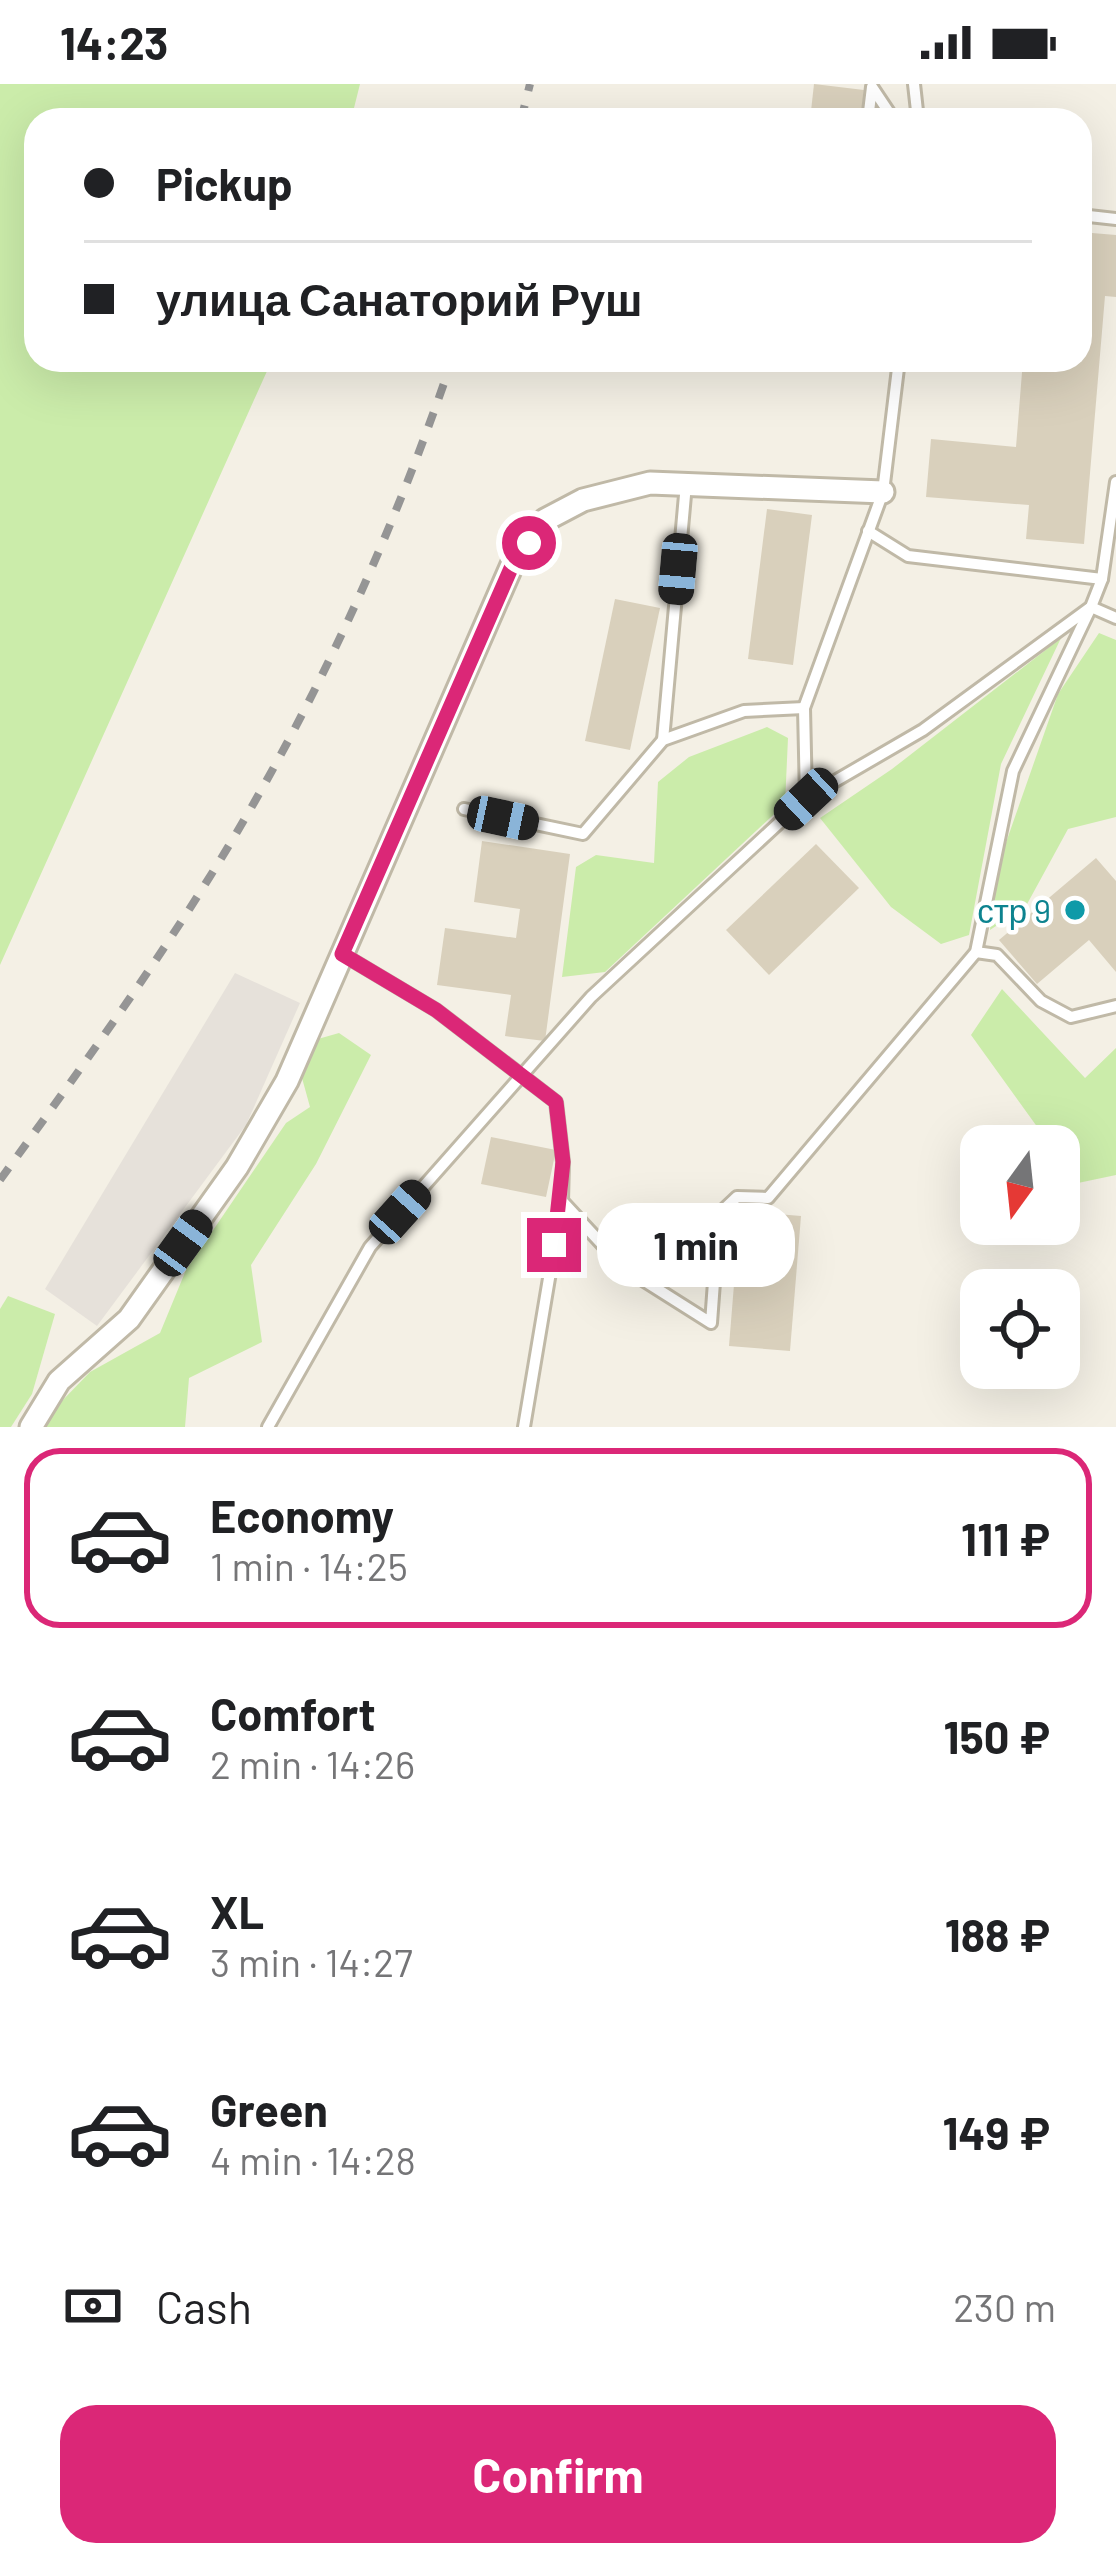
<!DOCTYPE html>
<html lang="en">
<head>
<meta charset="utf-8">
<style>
	body { margin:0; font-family:Barlow,sans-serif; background:#f6f6f6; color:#202124; height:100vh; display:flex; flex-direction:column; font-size:45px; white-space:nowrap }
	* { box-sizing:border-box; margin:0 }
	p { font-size:39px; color:#757577 }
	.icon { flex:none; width:66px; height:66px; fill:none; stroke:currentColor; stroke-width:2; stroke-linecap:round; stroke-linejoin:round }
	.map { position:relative; height:1343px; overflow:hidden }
	.drawer { display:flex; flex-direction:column; background:#fff; flex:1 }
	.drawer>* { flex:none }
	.guide { position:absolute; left:24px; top:24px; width:1068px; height:264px; border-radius:36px; box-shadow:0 12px 48px #0002; display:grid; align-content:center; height:264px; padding:0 60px; background:#fff }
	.needle { width:78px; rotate:195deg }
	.fabs { position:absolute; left:960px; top:1041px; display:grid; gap:24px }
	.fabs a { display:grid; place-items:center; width:120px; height:120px; border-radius:24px; background:#fff; box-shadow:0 12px 48px #0002; font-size:60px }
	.end { position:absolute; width:54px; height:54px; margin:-27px; border:15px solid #db2777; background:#fff; box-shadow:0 0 0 6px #fff }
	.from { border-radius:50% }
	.bubble { position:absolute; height:84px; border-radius:36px; background:#fff; box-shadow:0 12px 48px #0002; font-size:39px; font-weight:700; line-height:84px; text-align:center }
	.car { position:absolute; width:36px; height:72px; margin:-36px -18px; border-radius:15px; box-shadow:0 0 9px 3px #0007; background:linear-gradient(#222 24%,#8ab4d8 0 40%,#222 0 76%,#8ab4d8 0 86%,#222 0) }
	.guide b { display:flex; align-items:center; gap:42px; height:114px; font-size:45px }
	.guide b+b { border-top:3px solid #e0e0e0 }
	.guide i { width:30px; height:30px; background:#202124 }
	ul { padding:21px 0 0; list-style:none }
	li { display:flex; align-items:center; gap:36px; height:180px; margin:0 24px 18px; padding:0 36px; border:6px solid transparent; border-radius:36px }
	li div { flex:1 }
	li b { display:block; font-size:45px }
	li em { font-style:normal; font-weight:700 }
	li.current { border-color:#db2777 }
	li>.icon { width:108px; height:108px; stroke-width:1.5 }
	.pay { display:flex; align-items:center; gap:30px; height:132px; padding:0 60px; font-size:45px }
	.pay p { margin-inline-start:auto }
	.button { display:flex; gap:24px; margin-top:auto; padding:24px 60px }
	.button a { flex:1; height:138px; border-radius:36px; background:#db2777; color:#fff; font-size:48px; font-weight:700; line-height:138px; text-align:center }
	.status { display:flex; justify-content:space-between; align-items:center; height:84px; padding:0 60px; background:#fff; direction:ltr }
	.status svg { height:33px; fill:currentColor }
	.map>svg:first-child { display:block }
	.industrial { fill:#e6e1da }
	.green { fill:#cbecaa }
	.building { fill:#d9d0bc }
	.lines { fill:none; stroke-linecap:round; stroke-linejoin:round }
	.service-casing { stroke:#c0b9a7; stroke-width:16 }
	.minor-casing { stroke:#c0b9a7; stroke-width:27 }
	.service { stroke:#fff; stroke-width:10 }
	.minor { stroke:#fff; stroke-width:21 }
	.rail { stroke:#959595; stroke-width:8; stroke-dasharray:15 15; stroke-linecap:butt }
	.route { stroke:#db2777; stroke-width:15 }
	.culture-dot { fill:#0f9aa8; stroke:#fff; stroke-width:4.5 }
	.labels { text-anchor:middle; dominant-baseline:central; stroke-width:9; stroke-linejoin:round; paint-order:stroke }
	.culture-label { font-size:33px; fill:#0d838f; stroke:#fff; text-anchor:end }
</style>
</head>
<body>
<div class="status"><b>14:23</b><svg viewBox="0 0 49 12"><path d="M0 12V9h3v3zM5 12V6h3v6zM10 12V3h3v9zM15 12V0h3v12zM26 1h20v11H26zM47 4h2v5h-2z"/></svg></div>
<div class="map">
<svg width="1116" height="1343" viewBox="0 0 1116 1343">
	<rect width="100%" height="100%" fill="#f4f0e5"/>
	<path class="industrial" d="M 235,889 L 300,919 L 246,1041 L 97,1242 L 45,1205 Z"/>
	<g class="green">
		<path d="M 0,0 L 360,0 L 351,36 L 36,36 L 36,276 L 272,276 L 0,881 Z"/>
		<path d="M 1099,549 L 1116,556 L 1116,733 L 1068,745 L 1026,822 L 990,846 L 995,790 L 1058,610 Z"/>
		<path d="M 1061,554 L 1001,680 L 969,851 L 941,860 L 891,823 L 820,734 L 892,685 Z"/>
		<path d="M 767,643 L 788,654 L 785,720 L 605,888 L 562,893 L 576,783 L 596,771 L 654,779 L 658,698 L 689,673 Z"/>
		<path d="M 1002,905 L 1085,994 L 1116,964 L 1116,1091 L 1078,1099 L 1059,1073 L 1059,1062 L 1051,1062 L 971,951 Z"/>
		<path d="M 339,949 L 371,971 L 316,1080 L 251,1181 L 262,1258 L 189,1294 L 185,1343 L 45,1343 L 60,1319 L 90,1288 L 160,1249 L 186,1186 L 286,1039 L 310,1023 L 302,994 L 311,957 Z"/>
		<path d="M 8,1212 L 55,1230 L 32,1310 L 11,1343 L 0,1343 L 0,1225 Z"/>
	</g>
	<g class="building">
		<path d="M 814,0 L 864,6 L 861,36 L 810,36 Z"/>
		<path d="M 1080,148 L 1116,151 L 1116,213 L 1105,212 L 1084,460 L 1026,455 L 1029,421 L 926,413 L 931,355 L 1016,363 L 1023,276 L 1080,276 Z"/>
		<path d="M 767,425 L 812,431 L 793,581 L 748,575 Z"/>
		<path d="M 615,515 L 660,524 L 630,666 L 585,657 Z"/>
		<path d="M 482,757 L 570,770 L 545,957 L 505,952 L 511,911 L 437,901 L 445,844 L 516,854 L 520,825 L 474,818 Z"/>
		<path d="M 816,760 L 859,804 L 769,891 L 726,846 Z"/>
		<path d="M 1096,774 L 1116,797 L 1116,888 L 1089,856 L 1037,900 L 999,856 Z"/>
		<path d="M 491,1053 L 556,1066 L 546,1113 L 481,1100 Z"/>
		<path d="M 740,1127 L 801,1132 L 790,1267 L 729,1262 Z"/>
	</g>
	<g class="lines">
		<g class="service-casing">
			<g id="service">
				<path d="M 914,0 L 918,36"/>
				<path d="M 868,36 L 872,3 L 894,36"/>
				<path d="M 1080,131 L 1116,135"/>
				<path d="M 868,447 L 908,472 L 1102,495"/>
				<path d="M 663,656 L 686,400"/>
				<path d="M 806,714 L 804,624 L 883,408 L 899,276"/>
				<path d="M 464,725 L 583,750 L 663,656 L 744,627 L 804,624"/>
				<path d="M 976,868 L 997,871 L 1041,917 L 1071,933 L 1116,922"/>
				<path d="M 342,870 L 436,926 L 556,1018 L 563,1078 L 562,1117 L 524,1343"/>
				<path d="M 562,1117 L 624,1184 L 711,1239 L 719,1130 L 737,1113 L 768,1114 L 976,868 L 1013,687 L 1091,523 L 1116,534"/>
				<path d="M 268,1343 L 370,1163 L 591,913 L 806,714 L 923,646 L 1091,523 L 1102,495 L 1116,398"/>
			</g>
		</g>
		<g class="minor-casing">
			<path id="minor" d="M 31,1343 L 59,1297 L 129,1235 L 237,1083 L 287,997 L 512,481 L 545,436 L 583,416 L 650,399 L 883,408"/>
		</g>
		<use href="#service" class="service"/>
		<use href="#minor" class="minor"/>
		<g class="rail">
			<path d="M 521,36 L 530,0"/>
			<path d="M 0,1096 C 89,973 180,849 255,717 C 335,577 400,429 452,276"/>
		</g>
	</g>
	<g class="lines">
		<path class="route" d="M 529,459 L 512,482 L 342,870 L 436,926 L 556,1018 L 563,1078 L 554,1161"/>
	</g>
	<circle class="culture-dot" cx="1075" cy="826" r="12"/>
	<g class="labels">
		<g class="culture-label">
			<text x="1051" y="826">стр 9</text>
		</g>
	</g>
</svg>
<div class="fabs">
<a><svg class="needle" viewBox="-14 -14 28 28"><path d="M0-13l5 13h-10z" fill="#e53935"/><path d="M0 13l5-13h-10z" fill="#757577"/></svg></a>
<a><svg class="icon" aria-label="locate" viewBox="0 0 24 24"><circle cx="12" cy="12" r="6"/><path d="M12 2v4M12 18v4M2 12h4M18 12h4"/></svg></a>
</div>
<i class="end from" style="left:529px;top:459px"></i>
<i class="end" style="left:554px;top:1161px"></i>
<div class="bubble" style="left:597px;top:1119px;width:198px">1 min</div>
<i class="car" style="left:678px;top:485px;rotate:185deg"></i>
<i class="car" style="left:806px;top:715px;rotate:227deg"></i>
<i class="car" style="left:503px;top:734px;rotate:102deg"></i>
<i class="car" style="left:400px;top:1128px;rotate:42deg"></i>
<i class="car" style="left:183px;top:1159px;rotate:36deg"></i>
<div class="guide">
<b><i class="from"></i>Pickup</b>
<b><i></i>улица Санаторий Руш</b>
</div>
</div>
<section class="drawer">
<ul>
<li class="current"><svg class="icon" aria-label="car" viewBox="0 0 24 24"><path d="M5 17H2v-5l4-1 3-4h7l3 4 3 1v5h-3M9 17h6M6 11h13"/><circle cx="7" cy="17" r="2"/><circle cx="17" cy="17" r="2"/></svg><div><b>Economy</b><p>1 min · 14:25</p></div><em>111 ₽</em></li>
<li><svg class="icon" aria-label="car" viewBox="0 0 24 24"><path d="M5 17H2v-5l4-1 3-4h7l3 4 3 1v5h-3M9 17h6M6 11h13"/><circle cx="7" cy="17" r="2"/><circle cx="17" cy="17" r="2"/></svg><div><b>Comfort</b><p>2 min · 14:26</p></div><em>150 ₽</em></li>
<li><svg class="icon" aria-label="car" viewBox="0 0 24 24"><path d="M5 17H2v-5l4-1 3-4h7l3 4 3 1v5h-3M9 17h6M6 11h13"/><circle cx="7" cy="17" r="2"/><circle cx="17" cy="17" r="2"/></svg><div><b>XL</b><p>3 min · 14:27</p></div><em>188 ₽</em></li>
<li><svg class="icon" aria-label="car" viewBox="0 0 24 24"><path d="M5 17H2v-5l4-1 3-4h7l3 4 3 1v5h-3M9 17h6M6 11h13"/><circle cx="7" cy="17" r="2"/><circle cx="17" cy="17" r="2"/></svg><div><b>Green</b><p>4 min · 14:28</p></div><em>149 ₽</em></li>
</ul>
<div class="pay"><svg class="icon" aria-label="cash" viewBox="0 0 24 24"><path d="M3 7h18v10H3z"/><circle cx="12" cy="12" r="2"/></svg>Cash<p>230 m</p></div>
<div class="button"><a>Confirm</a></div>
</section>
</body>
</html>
